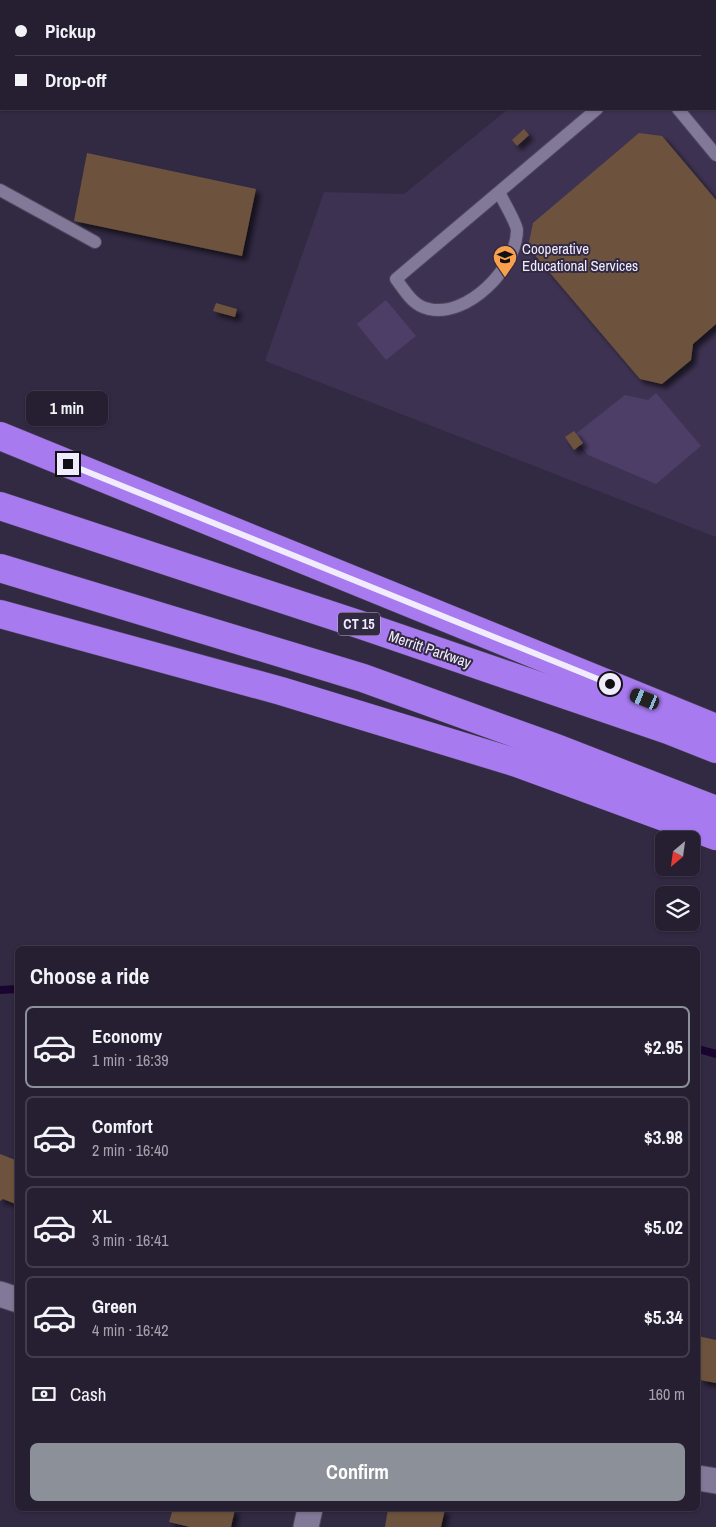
<!DOCTYPE html>
<html lang="en">
<head>
<meta charset="utf-8">
<style>
	body { margin:0; font-family:"Archivo Narrow",sans-serif; background:#2e273a; color:#f1f3f6; height:100vh; display:flex; flex-direction:column; font-size:19px; white-space:nowrap }
	* { box-sizing:border-box; margin:0 }
	p { font-size:16px; color:#a4a2ac }
	.icon { flex:none; width:28px; height:28px; fill:none; stroke:currentColor; stroke-width:2; stroke-linecap:round; stroke-linejoin:round }
	.map { position:relative; flex:1; overflow:hidden }
	.details { position:absolute; left:15px; top:946px; width:685px; height:565px; display:flex; flex-direction:column; background:#261f32; border-radius:8px; box-shadow:0 1px 4px #0004,0 0 0 1px #423d4d }
	.details>* { flex:none }
	.hud { position:absolute; left:0px; top:0px; width:716px; height:110px; box-shadow:0 1px 4px #0004,0 0 0 1px #423d4d; display:grid; align-content:center; height:110px; padding:0 15px; background:#261f32 }
	.needle { width:32px; rotate:209deg }
	.fabs { position:absolute; left:655px; top:831px; display:grid; gap:10px }
	.fabs a { display:grid; place-items:center; width:45px; height:45px; border-radius:8px; background:#261f32; box-shadow:0 1px 4px #0004,0 0 0 1px #423d4d; font-size:25px }
	.end { position:absolute; width:22px; height:22px; margin:-11px; border:6px solid #f1ecfd; background:#111; box-shadow:0 0 0 2px #111 }
	.from { border-radius:50% }
	.bubble { position:absolute; height:35px; border-radius:8px; background:#261f32; box-shadow:0 1px 4px #0004,0 0 0 1px #423d4d; font-size:16px; font-weight:700; line-height:35px; text-align:center }
	.car { position:absolute; width:15px; height:30px; margin:-15px -8px; border-radius:6px; box-shadow:0 0 4px 1px #0007; background:linear-gradient(#222 24%,#8ab4d8 0 40%,#222 0 76%,#8ab4d8 0 86%,#222 0) }
	.hud b { display:flex; align-items:center; gap:18px; height:48px; font-size:19px }
	.hud b+b { border-top:1px solid #423d4d }
	.hud i { width:12px; height:12px; background:#f1f3f6 }
	ul { padding:0; list-style:none }
	li { display:flex; align-items:center; gap:15px; height:82px; margin:0 10px 8px; padding:0 5px; border:2px solid #423d4d; border-radius:8px }
	li div { flex:1 }
	li b { display:block; font-size:19px }
	li em { font-style:normal; font-weight:700 }
	li.active { border-color:#8c9099 }
	li>.icon { width:45px; height:45px; stroke-width:1.5 }
	h2 { padding:0 15px; font-size:22px; line-height:60px }
	.pay { display:flex; align-items:center; gap:12px; height:55px; padding:0 15px; font-size:19px }
	.pay p { margin-inline-start:auto }
	.action { display:flex; gap:10px; margin-top:auto; padding:10px 15px }
	.action a { flex:1; height:58px; border-radius:8px; background:#8c9099; color:#fff; font-size:20px; font-weight:700; line-height:58px; text-align:center }
	.map>svg:first-child { display:block }
	.built { fill:#3e3252 }
	.green { fill:#4d3e67 }
	.lines { fill:none; stroke-linecap:round; stroke-linejoin:round }
	.stream { stroke:#19052f; stroke-width:8 }
	.building { fill:#6d533e; filter:url(#shadow) }
	.service-casing { stroke:#4e465c; stroke-width:14 }
	.minor-casing { stroke:#4e465c; stroke-width:27 }
	.motorway-casing { stroke:#4e465c; stroke-width:29 }
	.service { stroke:#827897; stroke-width:12 }
	.minor { stroke:#827897; stroke-width:25 }
	.motorway { stroke:#a87af0; stroke-width:28 }
	.route { stroke:#f1ecfd; stroke-width:6 }
	.labels { text-anchor:middle; dominant-baseline:central; stroke-width:4; stroke-linejoin:round; paint-order:stroke }
	.shield { fill:#322943; stroke:#b8b2c5; stroke-width:1 }
	.shield-label { font-size:14px; font-weight:bold; fill:#f1ecfd }
	.poi-label { font-size:15px; fill:#f1ecfd; stroke:#322943; text-anchor:start }
	.street-label { font-size:15px; fill:#f1ecfd; stroke:#322943 }
</style>
</head>
<body>
<div class="map">
<svg width="716" height="1527" viewBox="0 0 716 1527">
	<defs>
		<filter id="shadow"><feDropShadow dx="4.5" dy="4.5" stdDeviation="2.5" flood-color="#0009"/></filter>
	</defs>
	<rect width="100%" height="100%" fill="#322943"/>
	<path class="built" d="M 639,0 L 716,0 L 716,537 L 265,361 L 324,192 L 404,194 L 508,109 L 715,109 L 715,1 L 637,1 Z"/>
	<g class="green">
		<path d="M 386,300 L 416,336 L 386,360 L 357,324 Z"/>
		<path d="M 656,393 L 701,446 L 656,484 L 588,455 L 573,436 L 625,395 L 648,400 Z"/>
	</g>
	<g class="lines">
		<g class="stream">
			<path d="M 0,990 L 18,989"/>
			<path d="M 698,1049 L 716,1054"/>
		</g>
	</g>
	<g class="building">
		<path d="M 524,129 L 529,135 L 517,146 L 512,140 Z"/>
		<path d="M 639,133 L 662,136 L 716,200 L 716,324 L 693,344 L 691,360 L 662,384 L 640,379 L 528,247 L 533,223 Z"/>
		<path d="M 87,153 L 256,189 L 242,256 L 74,221 Z"/>
		<path d="M 216,303 L 237,309 L 235,317 L 213,311 Z"/>
		<path d="M 574,431 L 583,443 L 574,450 L 565,437 Z"/>
		<path d="M 0,1154 L 18,1161 L 18,1205 L 3,1199 L 0,1201 Z"/>
		<path d="M 698,1336 L 716,1340 L 716,1383 L 700,1380 L 701,1373 L 698,1372 Z"/>
		<path d="M 173,1509 L 235,1509 L 231,1527 L 190,1527 L 169,1522 Z"/>
		<path d="M 388,1509 L 445,1509 L 441,1527 L 385,1527 Z"/>
	</g>
	<g class="lines">
		<g class="service-casing">
			<g id="service">
				<path d="M 164,1 L 165,0"/>
				<path d="M 715,11 L 716,10"/>
				<path d="M 0,39 L 1,40"/>
				<path d="M 678,109 L 716,155"/>
				<path d="M 0,190 L 95,242"/>
				<path d="M 499,192 C 503,201 516,222 517,230 C 517,268 467,318 429,309 C 413,306 405,291 396,279 L 597,109"/>
			</g>
		</g>
		<g class="minor-casing">
			<g id="minor">
				<path d="M 0,1294 L 18,1300"/>
				<path d="M 698,1478 L 716,1481"/>
				<path d="M 306,1527 L 310,1509"/>
			</g>
		</g>
		<g class="motorway-casing">
			<g id="motorway">
				<path d="M 0,436 L 716,728"/>
				<path d="M 0,506 L 364,626 L 668,730 L 716,749"/>
				<path d="M 0,568 L 363,678 L 556,748 L 716,810"/>
				<path d="M 0,614 L 281,691 L 517,763 L 716,836"/>
			</g>
		</g>
		<use href="#service" class="service"/>
		<use href="#minor" class="minor"/>
		<use href="#motorway" class="motorway"/>
	</g>
	<g class="lines">
		<path class="route" d="M 68,464 L 610,684"/>
	</g>
	<defs>
		<g id="school-pin" transform="scale(1.25)"><path d="M0 17L-7.5 6A9.5 9.5 0 1 1 7.5 6Z" fill="#f9a04d" stroke="#322943"/><path d="M0-5L7-2L0 1L-7-2ZM-4 1L0 2.5L4 1V4Q0 6-4 4Z" fill="#111"/></g>
	</defs>
	<g fill-rule="evenodd">
		<use href="#school-pin" x="505" y="257"/>
	</g>
	<g class="labels">
		<rect class="shield" x="338" y="612.5" width="42" height="23" rx="4"/>
		<g class="shield-label">
			<text x="359" y="624">CT 15</text>
		</g>
		<g class="poi-label">
			<text x="522" y="248">Cooperative<tspan x="522" dy="17">Educational Services</tspan></text>
		</g>
		<g class="street-label">
			<text transform="translate(430 649) rotate(19)">Merritt Parkway</text>
		</g>
	</g>
</svg>
<div class="fabs">
<a><svg class="needle" viewBox="-14 -14 28 28"><path d="M0-13l5 13h-10z" fill="#e53935"/><path d="M0 13l5-13h-10z" fill="#a4a2ac"/></svg></a>
<a><svg class="icon" aria-label="layers" viewBox="0 0 24 24"><path d="M12 4l9 5-9 5-9-5zM3 14l9 5 9-5"/></svg></a>
</div>
<i class="end from" style="left:610px;top:684px"></i>
<i class="end" style="left:68px;top:464px"></i>
<div class="bubble" style="left:26px;top:391px;width:82px">1 min</div>
<i class="car" style="left:645px;top:699px;rotate:292deg"></i>
<div class="hud">
<b><i class="from"></i>Pickup</b>
<b><i></i>Drop-off</b>
</div>
<section class="details">
<h2>Choose a ride</h2>
<ul>
<li class="active"><svg class="icon" aria-label="car" viewBox="0 0 24 24"><path d="M5 17H2v-5l4-1 3-4h7l3 4 3 1v5h-3M9 17h6M6 11h13"/><circle cx="7" cy="17" r="2"/><circle cx="17" cy="17" r="2"/></svg><div><b>Economy</b><p>1 min · 16:39</p></div><em>$2.95</em></li>
<li><svg class="icon" aria-label="car" viewBox="0 0 24 24"><path d="M5 17H2v-5l4-1 3-4h7l3 4 3 1v5h-3M9 17h6M6 11h13"/><circle cx="7" cy="17" r="2"/><circle cx="17" cy="17" r="2"/></svg><div><b>Comfort</b><p>2 min · 16:40</p></div><em>$3.98</em></li>
<li><svg class="icon" aria-label="car" viewBox="0 0 24 24"><path d="M5 17H2v-5l4-1 3-4h7l3 4 3 1v5h-3M9 17h6M6 11h13"/><circle cx="7" cy="17" r="2"/><circle cx="17" cy="17" r="2"/></svg><div><b>XL</b><p>3 min · 16:41</p></div><em>$5.02</em></li>
<li><svg class="icon" aria-label="car" viewBox="0 0 24 24"><path d="M5 17H2v-5l4-1 3-4h7l3 4 3 1v5h-3M9 17h6M6 11h13"/><circle cx="7" cy="17" r="2"/><circle cx="17" cy="17" r="2"/></svg><div><b>Green</b><p>4 min · 16:42</p></div><em>$5.34</em></li>
</ul>
<div class="pay"><svg class="icon" aria-label="cash" viewBox="0 0 24 24"><path d="M3 7h18v10H3z"/><circle cx="12" cy="12" r="2"/></svg>Cash<p>160 m</p></div>
<div class="action"><a>Confirm</a></div>
</section>
</div>
</body>
</html>
